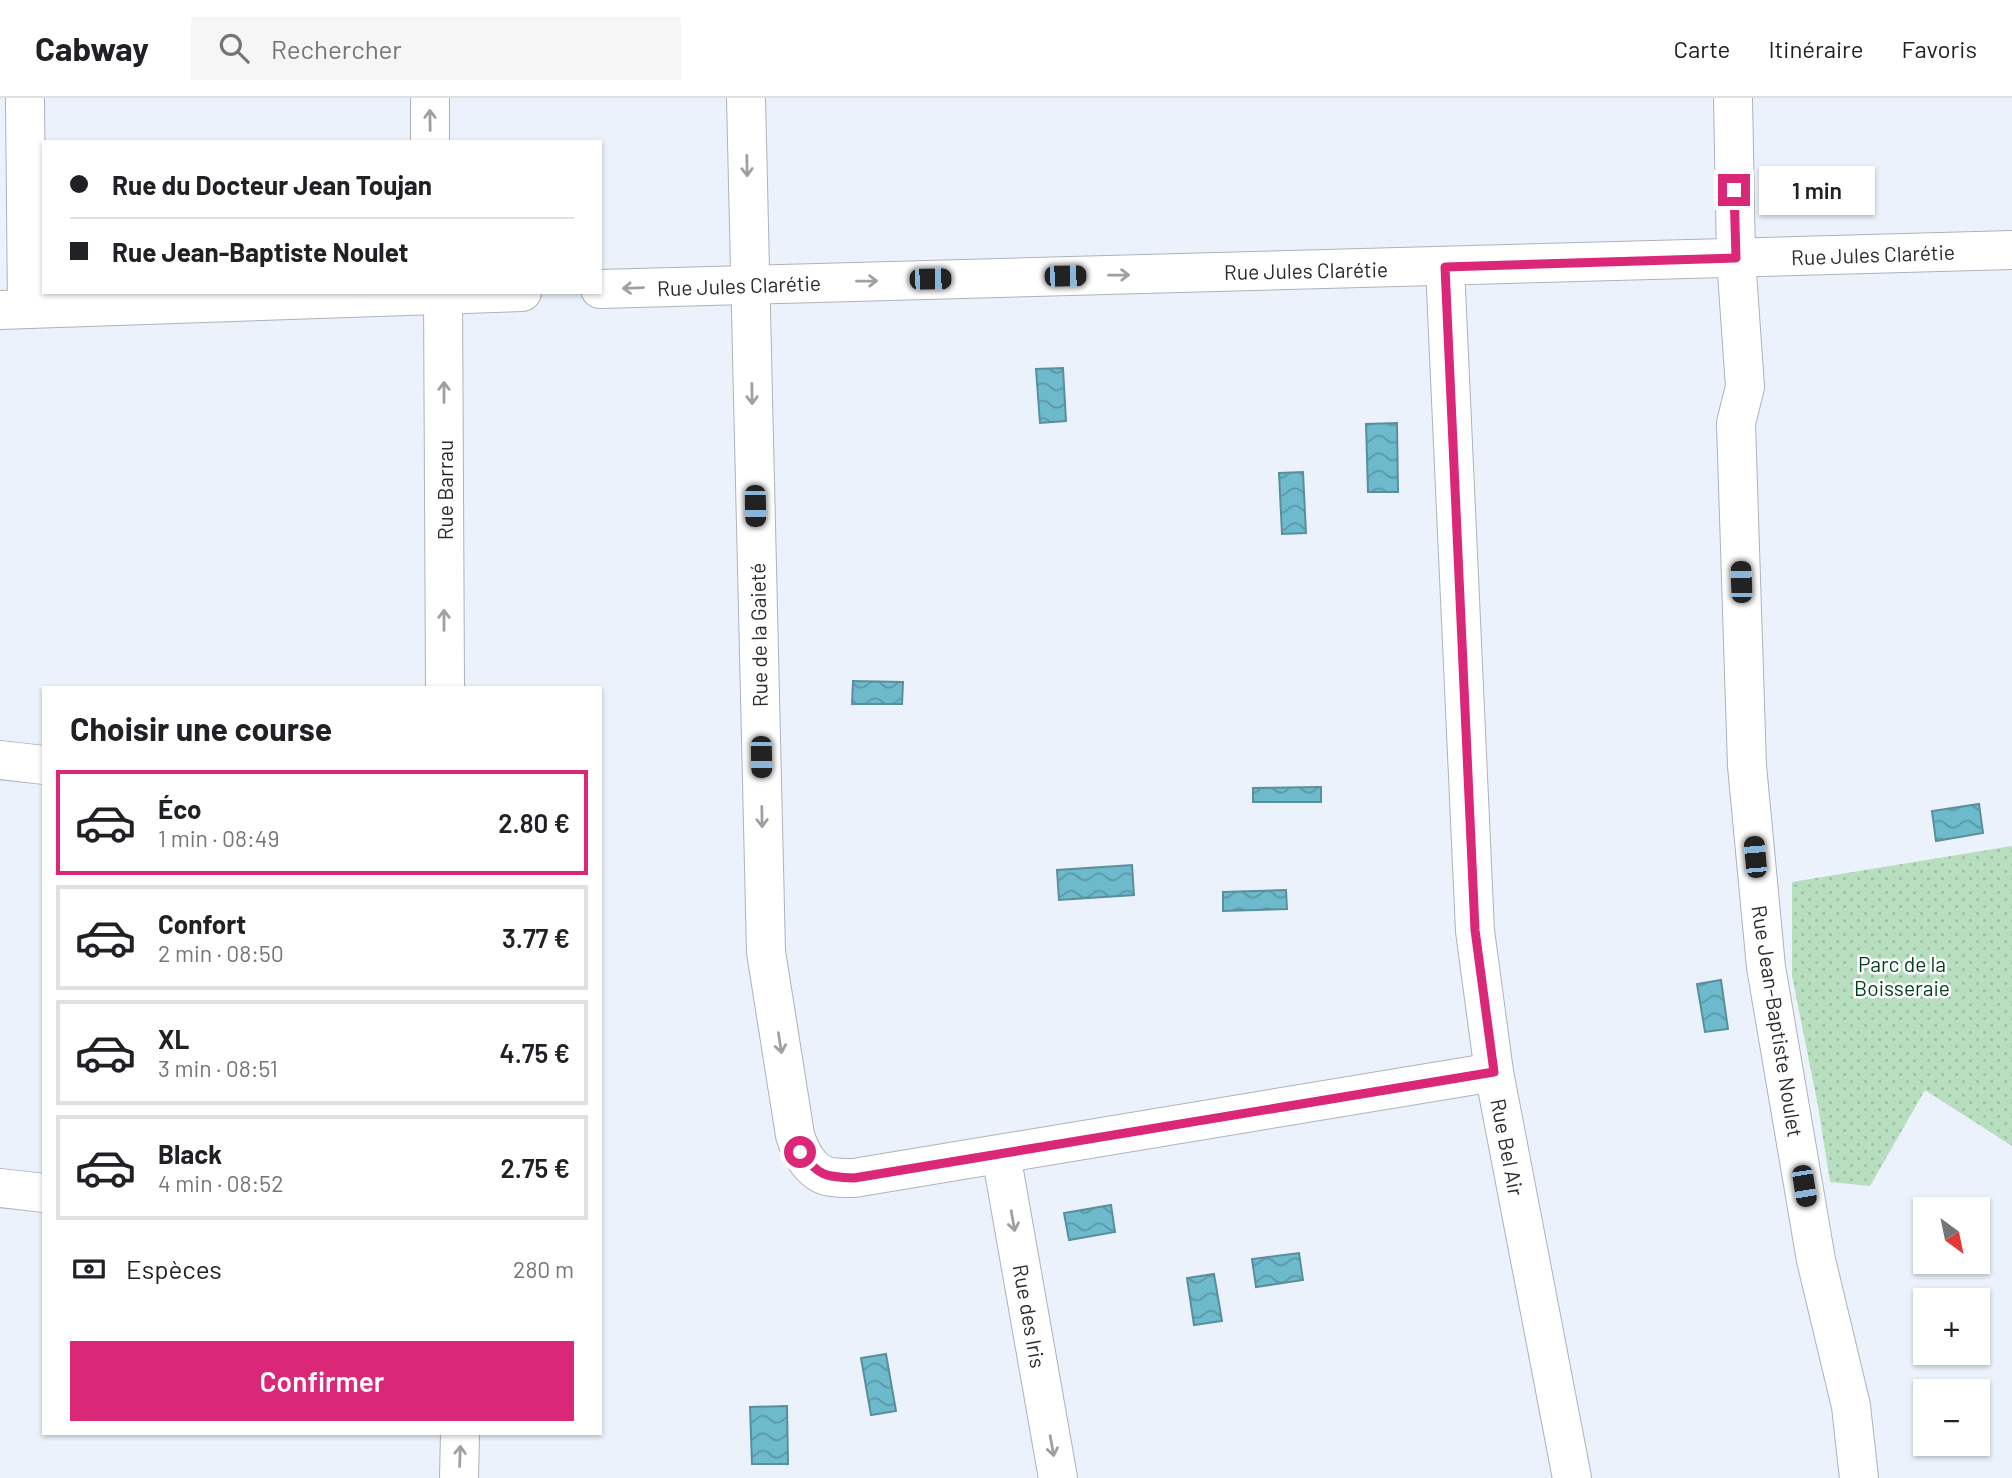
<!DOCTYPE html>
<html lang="fr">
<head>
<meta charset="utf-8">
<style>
	body { margin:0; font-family:Barlow,sans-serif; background:#f6f6f6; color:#202124; height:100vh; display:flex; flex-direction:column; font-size:26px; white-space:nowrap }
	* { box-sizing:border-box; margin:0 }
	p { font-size:23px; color:#757577 }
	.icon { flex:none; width:38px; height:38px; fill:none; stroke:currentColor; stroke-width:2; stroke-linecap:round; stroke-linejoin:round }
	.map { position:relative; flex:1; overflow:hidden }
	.sheet { position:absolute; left:42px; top:588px; width:560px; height:749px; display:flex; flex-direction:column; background:#fff; border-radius:0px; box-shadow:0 2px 5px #0004 }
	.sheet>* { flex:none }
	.top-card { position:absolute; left:42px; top:42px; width:560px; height:154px; border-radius:0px; box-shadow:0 2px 5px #0004; display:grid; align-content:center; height:154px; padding:0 28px; background:#fff }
	.needle { width:46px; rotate:147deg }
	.tools { position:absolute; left:1913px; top:1099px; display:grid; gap:14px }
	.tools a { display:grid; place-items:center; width:77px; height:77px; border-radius:0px; background:#fff; box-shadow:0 2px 5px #0004; font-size:35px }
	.end { position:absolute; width:32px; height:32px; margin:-16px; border:9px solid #db2777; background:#fff; box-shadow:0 0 0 4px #fff }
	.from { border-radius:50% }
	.bubble { position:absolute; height:49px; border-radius:0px; background:#fff; box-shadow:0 2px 5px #0004; font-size:23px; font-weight:600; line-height:49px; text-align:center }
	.car { position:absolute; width:21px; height:42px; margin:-21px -10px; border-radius:9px; box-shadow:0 0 5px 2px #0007; background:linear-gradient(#222 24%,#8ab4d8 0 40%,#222 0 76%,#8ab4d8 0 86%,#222 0) }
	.top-card b { display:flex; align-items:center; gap:24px; height:66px; font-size:26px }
	.top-card b+b { border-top:2px solid #e0e0e0 }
	.top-card i { width:18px; height:18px; background:#202124 }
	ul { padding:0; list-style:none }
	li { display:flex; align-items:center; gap:21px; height:105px; margin:0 14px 10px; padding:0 14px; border:4px solid #e0e0e0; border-radius:0px }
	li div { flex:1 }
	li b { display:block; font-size:26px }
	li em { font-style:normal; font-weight:600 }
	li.selected { border-color:#db2777 }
	li>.icon { width:63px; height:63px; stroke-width:1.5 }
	h2 { padding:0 28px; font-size:32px; line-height:84px }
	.pay { display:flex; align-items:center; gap:18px; height:77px; padding:0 28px; font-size:26px }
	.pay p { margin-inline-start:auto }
	.button { display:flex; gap:14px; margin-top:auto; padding:14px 28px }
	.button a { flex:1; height:80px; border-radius:0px; background:#db2777; color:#fff; font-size:28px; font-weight:600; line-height:80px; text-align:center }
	header { display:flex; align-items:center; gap:42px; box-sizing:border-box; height:98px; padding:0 35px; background:#fff; border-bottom:2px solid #e0e0e0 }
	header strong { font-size:33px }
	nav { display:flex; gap:38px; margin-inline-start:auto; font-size:24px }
	.search { width:490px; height:63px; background:#f6f6f6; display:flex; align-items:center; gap:18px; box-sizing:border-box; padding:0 24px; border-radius:0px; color:#757577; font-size:26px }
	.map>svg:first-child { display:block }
	.park { fill:url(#park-dots) }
	.water { fill:url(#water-waves); stroke:#598f9d; stroke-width:2 }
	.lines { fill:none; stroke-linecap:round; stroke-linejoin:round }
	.minor-casing { stroke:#adb2bb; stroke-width:40 }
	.minor { stroke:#fff; stroke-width:38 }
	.oneway { stroke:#9fa0a1 }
	.route { stroke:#db2777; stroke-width:9 }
	.labels { text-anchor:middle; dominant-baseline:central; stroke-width:5; stroke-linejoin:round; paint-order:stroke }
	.street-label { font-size:21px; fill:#292b2e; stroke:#fff }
	.park-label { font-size:21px; fill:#003f19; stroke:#fff }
</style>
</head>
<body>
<header>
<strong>Cabway</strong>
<div class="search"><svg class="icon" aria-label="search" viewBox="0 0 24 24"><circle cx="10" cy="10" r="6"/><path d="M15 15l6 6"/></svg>Rechercher</div>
<nav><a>Carte</a><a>Itinéraire</a><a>Favoris</a></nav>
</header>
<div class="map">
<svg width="2012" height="1380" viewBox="0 0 2012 1380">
	<defs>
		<pattern id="park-dots" width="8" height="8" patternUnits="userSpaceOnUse" patternTransform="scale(1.75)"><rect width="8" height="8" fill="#b7debf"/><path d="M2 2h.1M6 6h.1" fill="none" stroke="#9dbfa4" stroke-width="1.8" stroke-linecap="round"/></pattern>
		<pattern id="water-waves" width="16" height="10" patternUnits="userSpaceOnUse" patternTransform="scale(1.75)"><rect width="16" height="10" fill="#6ebacd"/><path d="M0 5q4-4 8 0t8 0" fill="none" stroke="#5a97a7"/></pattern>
	</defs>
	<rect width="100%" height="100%" fill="#ecf2fb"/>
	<path class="park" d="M 2012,748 L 2012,1048 L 1925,992 L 1870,1088 L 1830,1084 L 1818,1008 L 1792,878 L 1792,784 Z"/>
	<g class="water">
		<path d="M 1063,270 L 1066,323 L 1040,325 L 1036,271 Z"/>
		<path d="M 1397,325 L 1398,394 L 1368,394 L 1366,326 Z"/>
		<path d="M 1303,374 L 1306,435 L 1282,436 L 1279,375 Z"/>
		<path d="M 853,583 L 903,584 L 902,606 L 852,606 Z"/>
		<path d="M 1321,689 L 1321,704 L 1253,704 L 1253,690 Z"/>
		<path d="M 1979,706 L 1983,735 L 1936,743 L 1932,713 Z"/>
		<path d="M 1132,767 L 1134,797 L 1059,802 L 1057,772 Z"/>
		<path d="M 1286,792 L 1287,811 L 1223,813 L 1223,794 Z"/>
		<path d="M 1721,882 L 1728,931 L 1705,934 L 1697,886 Z"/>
		<path d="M 1111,1107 L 1115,1134 L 1069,1142 L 1064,1115 Z"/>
		<path d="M 1299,1155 L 1303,1182 L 1256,1189 L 1252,1161 Z"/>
		<path d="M 1214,1176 L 1222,1223 L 1194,1227 L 1187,1180 Z"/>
		<path d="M 886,1256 L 896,1313 L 871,1317 L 861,1260 Z"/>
		<path d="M 787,1308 L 788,1366 L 752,1366 L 750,1309 Z"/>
	</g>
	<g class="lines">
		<g class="minor-casing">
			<g id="minor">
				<path d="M 25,0 L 27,211"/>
				<path d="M 430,0 L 430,44"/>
				<path d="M 746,0 L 766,854 L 795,1037 C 800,1054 811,1076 831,1079 C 838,1080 847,1080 854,1080 L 1494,974"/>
				<path d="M 1733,0 L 1736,160 L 1745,289 L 1736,325 L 1747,668 L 1766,869 L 1816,1162 L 1851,1308 L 1859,1380"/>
				<path d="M 1445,169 L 1475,833 L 1494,974 L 1572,1380"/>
				<path d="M 600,191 L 2012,152"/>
				<path d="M 443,194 L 445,590"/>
				<path d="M 0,212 L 522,194"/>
				<path d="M 0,662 L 44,667"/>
				<path d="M 1001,1056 L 1058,1380"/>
				<path d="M 0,1090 L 44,1095"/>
				<path d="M 459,1380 L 460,1335"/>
			</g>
		</g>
		<use href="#minor" class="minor"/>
	</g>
	<defs><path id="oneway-shaft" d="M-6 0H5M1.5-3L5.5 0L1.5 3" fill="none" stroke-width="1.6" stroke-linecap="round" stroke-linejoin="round" transform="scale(1.75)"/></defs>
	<g class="oneway">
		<use href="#oneway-shaft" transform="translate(430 22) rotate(-91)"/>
		<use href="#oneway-shaft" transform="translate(747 68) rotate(89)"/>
		<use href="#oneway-shaft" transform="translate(1119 177) rotate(-1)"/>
		<use href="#oneway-shaft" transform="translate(867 183) rotate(-1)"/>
		<use href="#oneway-shaft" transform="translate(633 190) rotate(178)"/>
		<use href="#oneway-shaft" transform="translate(444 294) rotate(-90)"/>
		<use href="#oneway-shaft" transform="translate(752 296) rotate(89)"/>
		<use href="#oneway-shaft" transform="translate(444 522) rotate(-90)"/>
		<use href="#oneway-shaft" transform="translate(762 719) rotate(89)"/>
		<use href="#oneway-shaft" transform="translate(780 945) rotate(81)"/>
		<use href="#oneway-shaft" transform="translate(1013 1123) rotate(80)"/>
		<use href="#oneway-shaft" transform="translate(1052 1348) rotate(80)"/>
		<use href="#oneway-shaft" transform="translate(460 1358) rotate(-88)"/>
	</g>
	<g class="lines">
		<path class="route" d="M 800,1054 C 819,1078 825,1079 854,1080 L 1494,974 L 1475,832 L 1445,169 L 1736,160 L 1734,92"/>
	</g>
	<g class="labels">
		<g class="street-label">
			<text transform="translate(1873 156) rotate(-2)">Rue Jules Clarétie</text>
			<text transform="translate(1306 172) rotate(-1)">Rue Jules Clarétie</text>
			<text transform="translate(739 187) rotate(-2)">Rue Jules Clarétie</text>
			<text transform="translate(444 392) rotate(-90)">Rue Barrau</text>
			<text transform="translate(758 537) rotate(-91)">Rue de la Gaieté</text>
			<text transform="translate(1778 923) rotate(81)">Rue Jean-Baptiste Noulet</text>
			<text transform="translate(1508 1049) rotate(79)">Rue Bel Air</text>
			<text transform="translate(1030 1218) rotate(80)">Rue des Iris</text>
		</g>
		<g class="park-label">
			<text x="1902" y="865">Parc de la<tspan x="1902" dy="24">Boisseraie</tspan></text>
		</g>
	</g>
</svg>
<div class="tools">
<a><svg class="needle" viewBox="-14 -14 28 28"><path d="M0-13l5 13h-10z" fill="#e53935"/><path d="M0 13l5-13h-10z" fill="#757577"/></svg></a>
<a>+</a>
<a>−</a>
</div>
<i class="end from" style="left:800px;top:1054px"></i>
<i class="end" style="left:1734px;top:92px"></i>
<div class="bubble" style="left:1759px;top:68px;width:116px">1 min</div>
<i class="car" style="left:1065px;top:178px;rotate:89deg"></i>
<i class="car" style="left:930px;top:181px;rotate:89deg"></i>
<i class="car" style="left:755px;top:408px;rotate:179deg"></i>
<i class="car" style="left:1741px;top:484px;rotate:358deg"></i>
<i class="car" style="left:761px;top:659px;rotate:179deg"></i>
<i class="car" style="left:1755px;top:759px;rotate:355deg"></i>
<i class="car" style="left:1804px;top:1088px;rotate:171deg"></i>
<div class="top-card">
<b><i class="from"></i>Rue du Docteur Jean Toujan</b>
<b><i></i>Rue Jean-Baptiste Noulet</b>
</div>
<section class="sheet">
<h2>Choisir une course</h2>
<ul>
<li class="selected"><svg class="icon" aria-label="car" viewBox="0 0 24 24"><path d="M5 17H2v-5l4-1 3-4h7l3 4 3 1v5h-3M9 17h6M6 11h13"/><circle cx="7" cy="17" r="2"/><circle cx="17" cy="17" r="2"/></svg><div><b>Éco</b><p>1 min · 08:49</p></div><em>2.80 €</em></li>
<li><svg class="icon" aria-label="car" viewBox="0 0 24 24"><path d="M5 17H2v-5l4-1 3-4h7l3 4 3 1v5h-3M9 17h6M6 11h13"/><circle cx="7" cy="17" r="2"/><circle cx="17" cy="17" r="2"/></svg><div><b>Confort</b><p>2 min · 08:50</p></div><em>3.77 €</em></li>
<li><svg class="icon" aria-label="car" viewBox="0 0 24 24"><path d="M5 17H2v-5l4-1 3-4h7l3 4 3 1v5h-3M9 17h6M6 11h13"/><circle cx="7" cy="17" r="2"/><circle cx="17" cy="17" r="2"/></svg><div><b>XL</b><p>3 min · 08:51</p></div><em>4.75 €</em></li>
<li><svg class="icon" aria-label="car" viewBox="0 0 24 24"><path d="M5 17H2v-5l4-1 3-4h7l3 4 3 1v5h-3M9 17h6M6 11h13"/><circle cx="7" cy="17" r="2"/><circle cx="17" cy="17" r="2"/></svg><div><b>Black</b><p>4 min · 08:52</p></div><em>2.75 €</em></li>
</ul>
<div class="pay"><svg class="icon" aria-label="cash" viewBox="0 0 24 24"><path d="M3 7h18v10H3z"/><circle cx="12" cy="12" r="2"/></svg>Espèces<p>280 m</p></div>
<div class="button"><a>Confirmer</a></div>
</section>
</div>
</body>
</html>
